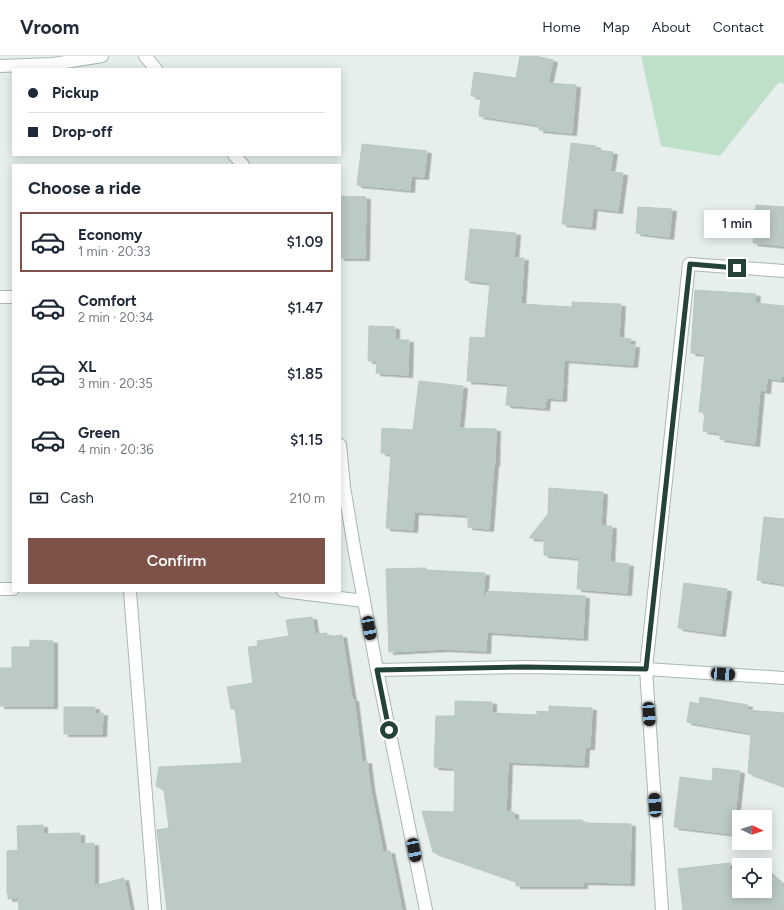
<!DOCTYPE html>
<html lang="en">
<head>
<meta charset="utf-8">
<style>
	body { margin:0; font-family:Figtree,sans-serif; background:#f2f2f3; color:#1f2937; height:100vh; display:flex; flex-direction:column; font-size:15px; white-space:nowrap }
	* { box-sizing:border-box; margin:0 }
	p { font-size:13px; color:#747a83 }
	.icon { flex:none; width:22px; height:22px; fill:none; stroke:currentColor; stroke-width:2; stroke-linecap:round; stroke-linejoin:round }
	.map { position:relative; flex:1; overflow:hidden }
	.details { position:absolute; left:12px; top:108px; width:329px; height:428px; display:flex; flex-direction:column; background:#fff; border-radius:0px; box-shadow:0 2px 10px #0003 }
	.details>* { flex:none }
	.hud { position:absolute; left:12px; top:12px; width:329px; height:88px; border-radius:0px; box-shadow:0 2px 10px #0003; display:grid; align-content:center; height:88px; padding:0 16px; background:#fff }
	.needle { width:26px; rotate:94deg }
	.tools { position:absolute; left:732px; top:754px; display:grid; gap:8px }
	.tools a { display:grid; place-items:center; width:40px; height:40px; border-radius:0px; background:#fff; box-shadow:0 2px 10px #0003; font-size:20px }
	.end { position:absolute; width:18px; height:18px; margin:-9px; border:5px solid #24423a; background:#fff; box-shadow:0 0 0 2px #fff }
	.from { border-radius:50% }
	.bubble { position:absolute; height:28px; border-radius:0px; background:#fff; box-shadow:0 2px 10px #0003; font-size:13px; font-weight:600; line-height:28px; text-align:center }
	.car { position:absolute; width:12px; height:24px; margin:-12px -6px; border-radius:5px; box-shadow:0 0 3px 1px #0007; background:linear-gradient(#222 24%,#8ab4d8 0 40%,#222 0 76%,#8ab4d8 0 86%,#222 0) }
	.hud b { display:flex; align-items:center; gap:14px; height:38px; font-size:15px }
	.hud b+b { border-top:1px solid #e0e1e3 }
	.hud i { width:10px; height:10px; background:#1f2937 }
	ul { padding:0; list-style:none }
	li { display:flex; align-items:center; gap:12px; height:60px; margin:0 8px 6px; padding:0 8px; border:2px solid transparent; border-radius:0px }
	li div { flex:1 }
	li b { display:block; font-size:15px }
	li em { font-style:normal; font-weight:600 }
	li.current { border-color:#7f5249 }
	li>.icon { width:36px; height:36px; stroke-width:1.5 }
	h2 { padding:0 16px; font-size:18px; line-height:48px }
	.pay { display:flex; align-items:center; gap:10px; height:44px; padding:0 16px; font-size:15px }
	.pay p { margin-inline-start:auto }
	.action { display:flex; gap:8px; margin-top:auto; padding:8px 16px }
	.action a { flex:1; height:46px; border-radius:0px; background:#7f5249; color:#fff; font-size:16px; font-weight:600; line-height:46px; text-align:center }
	header { display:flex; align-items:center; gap:24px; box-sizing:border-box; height:56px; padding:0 20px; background:#fff; border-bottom:1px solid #e0e1e3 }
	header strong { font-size:19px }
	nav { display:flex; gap:22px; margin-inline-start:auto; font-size:14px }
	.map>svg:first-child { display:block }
	.green { fill:#bfe0c8 }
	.building { fill:#bbcac4; stroke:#b8c9c2; filter:url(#shadow) }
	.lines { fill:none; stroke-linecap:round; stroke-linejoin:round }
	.minor-casing { stroke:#a8b8b2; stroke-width:14 }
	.minor { stroke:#fff; stroke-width:12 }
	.route { stroke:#24423a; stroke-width:5 }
</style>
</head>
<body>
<header>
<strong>Vroom</strong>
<nav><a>Home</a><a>Map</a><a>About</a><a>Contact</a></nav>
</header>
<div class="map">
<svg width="784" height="854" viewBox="0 0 784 854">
	<defs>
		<filter id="shadow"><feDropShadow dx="4.5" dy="2.5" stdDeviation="0" flood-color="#0004"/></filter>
	</defs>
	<rect width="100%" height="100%" fill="#e6efeb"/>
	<path class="green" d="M 641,0 L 784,0 L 784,28 L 779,26 L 720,100 L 661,90 Z"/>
	<g class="building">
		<path d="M 520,0 L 536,0 L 553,4 L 548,27 L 576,29 L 572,77 L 539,74 L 539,69 L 479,60 L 481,41 L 471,40 L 474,16 L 516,22 Z"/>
		<path d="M 571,87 L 596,90 L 596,94 L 613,96 L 610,116 L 623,117 L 618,155 L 593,152 L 591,171 L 562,168 Z"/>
		<path d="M 362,88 L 427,95 L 424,121 L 411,120 L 410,134 L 357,129 Z"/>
		<path d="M 340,140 L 366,141 L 365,202 L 340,202 Z"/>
		<path d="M 756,149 L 784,151 L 784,190 L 753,187 Z"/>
		<path d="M 638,151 L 672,153 L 669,181 L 636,177 Z"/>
		<path d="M 470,173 L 516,177 L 514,202 L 524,202 L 521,248 L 572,251 L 572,246 L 621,248 L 619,282 L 631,283 L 630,289 L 635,289 L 633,309 L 564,304 L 562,343 L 546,342 L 545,352 L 506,349 L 508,328 L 467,325 L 470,281 L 485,282 L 490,227 L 465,224 Z"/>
		<path d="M 695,234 L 756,238 L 755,247 L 784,250 L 784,320 L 781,320 L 781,324 L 767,322 L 766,335 L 760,334 L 755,388 L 720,383 L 720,377 L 703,375 L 705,356 L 699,356 L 705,298 L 691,297 Z"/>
		<path d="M 369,270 L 395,271 L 395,284 L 409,284 L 408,319 L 376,317 L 377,305 L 368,305 Z"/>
		<path d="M 419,325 L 463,330 L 459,372 L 496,373 L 495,408 L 494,408 L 489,473 L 468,471 L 468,459 L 414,456 L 413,474 L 386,472 L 391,398 L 381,397 L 382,372 L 413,374 Z"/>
		<path d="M 549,432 L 603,436 L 601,470 L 612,470 L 610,506 L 629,508 L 627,537 L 577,533 L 579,502 L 544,499 L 544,483 L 529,482 L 548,458 Z"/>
		<path d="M 764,461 L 784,463 L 784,528 L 757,524 Z"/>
		<path d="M 426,512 L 426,514 L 485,517 L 483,542 L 488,535 L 585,540 L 583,582 L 487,576 L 486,595 L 444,593 L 389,596 L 386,513 Z"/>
		<path d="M 684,527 L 727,533 L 721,578 L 678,572 Z"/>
		<path d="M 312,561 L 315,578 L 327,577 L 327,581 L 342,579 L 352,643 L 354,643 L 362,706 L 367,705 L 370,730 L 383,796 L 390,795 L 402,854 L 167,854 L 157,774 L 169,772 L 164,734 L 156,730 L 159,711 L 242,707 L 235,653 L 231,653 L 227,631 L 253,627 L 248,591 L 258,590 L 257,585 L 289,580 L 286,564 Z"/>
		<path d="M 30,584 L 53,585 L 53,650 L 0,650 L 0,612 L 12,612 L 12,591 L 30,591 Z"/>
		<path d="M 700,641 L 748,649 L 747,654 L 784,657 L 784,730 L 748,717 L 751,677 L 687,666 L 690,646 L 699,648 Z"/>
		<path d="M 455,645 L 492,646 L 492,657 L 537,659 L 537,655 L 549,656 L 549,650 L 592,652 L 590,691 L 585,691 L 584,709 L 508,706 L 506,756 L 514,756 L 514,764 L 583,764 L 583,767 L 631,768 L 630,827 L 583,826 L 583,830 L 516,830 L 516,825 L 433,796 L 422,755 L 454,756 L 455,712 L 434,711 L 436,660 L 455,660 Z"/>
		<path d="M 64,651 L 95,651 L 95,658 L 103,657 L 102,678 L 64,678 Z"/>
		<path d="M 713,712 L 740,715 L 733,778 L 674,771 L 680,721 L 712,725 Z"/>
		<path d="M 43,769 L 43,778 L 80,777 L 80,788 L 94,787 L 94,830 L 124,822 L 130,854 L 19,854 L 18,842 L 8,843 L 8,838 L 7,838 L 7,795 L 18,794 L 17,770 Z"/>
		<path d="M 730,807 L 729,814 L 739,814 L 739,835 L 765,835 L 765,814 L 766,814 L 784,830 L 784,854 L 683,854 L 678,813 Z"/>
	</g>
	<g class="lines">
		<g class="minor-casing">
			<g id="minor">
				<path d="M 145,0 L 156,13"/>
				<path d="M 0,10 L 53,8 L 102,0"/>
				<path d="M 234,99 L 243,109"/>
				<path d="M 0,241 L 13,241"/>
				<path d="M 340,389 L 344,431 L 355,497 L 377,614 L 426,854"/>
				<path d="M 0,533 L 13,533"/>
				<path d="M 130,535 L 155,854"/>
				<path d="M 283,535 L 364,545"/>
				<path d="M 377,614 L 525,611 L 646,613 L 784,622"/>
				<path d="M 662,854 L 646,613 L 689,208 L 784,215"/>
			</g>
		</g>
		<use href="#minor" class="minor"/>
	</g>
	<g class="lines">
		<path class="route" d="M 389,674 L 377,614 L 525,611 L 646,613 L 690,208 L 737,212"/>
	</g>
</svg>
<div class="tools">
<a><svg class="needle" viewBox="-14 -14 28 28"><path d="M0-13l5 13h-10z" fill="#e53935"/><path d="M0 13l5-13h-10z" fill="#747a83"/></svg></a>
<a><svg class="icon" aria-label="locate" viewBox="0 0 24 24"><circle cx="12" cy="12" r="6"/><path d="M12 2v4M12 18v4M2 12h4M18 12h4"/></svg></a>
</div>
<i class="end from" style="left:389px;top:674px"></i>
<i class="end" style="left:737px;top:212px"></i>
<div class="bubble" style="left:704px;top:154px;width:66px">1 min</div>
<i class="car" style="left:369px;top:572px;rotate:169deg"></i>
<i class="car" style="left:723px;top:618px;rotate:94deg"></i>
<i class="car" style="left:649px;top:658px;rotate:176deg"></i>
<i class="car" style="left:655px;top:749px;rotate:356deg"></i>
<i class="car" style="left:414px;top:794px;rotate:169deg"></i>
<div class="hud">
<b><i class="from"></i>Pickup</b>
<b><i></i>Drop-off</b>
</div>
<section class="details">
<h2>Choose a ride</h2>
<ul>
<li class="current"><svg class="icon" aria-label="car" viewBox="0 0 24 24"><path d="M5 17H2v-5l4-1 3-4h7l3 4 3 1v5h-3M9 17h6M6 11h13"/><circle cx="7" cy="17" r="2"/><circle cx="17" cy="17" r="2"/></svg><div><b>Economy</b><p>1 min · 20:33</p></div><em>$1.09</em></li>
<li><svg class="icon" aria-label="car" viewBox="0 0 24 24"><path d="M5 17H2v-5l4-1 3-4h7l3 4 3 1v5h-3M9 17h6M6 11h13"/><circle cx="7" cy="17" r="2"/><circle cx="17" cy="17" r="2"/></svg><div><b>Comfort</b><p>2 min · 20:34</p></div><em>$1.47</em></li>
<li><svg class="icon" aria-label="car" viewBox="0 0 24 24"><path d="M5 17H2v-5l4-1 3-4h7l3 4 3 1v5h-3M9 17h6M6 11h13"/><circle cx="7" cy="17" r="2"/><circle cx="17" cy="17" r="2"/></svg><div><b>XL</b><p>3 min · 20:35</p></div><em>$1.85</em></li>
<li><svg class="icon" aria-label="car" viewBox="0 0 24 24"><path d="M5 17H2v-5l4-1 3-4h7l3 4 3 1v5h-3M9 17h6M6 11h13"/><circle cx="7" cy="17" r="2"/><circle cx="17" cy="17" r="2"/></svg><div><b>Green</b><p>4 min · 20:36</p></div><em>$1.15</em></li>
</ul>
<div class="pay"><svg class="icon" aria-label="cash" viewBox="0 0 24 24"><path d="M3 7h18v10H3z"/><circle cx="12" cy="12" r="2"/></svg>Cash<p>210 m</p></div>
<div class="action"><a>Confirm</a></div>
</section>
</div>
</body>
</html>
